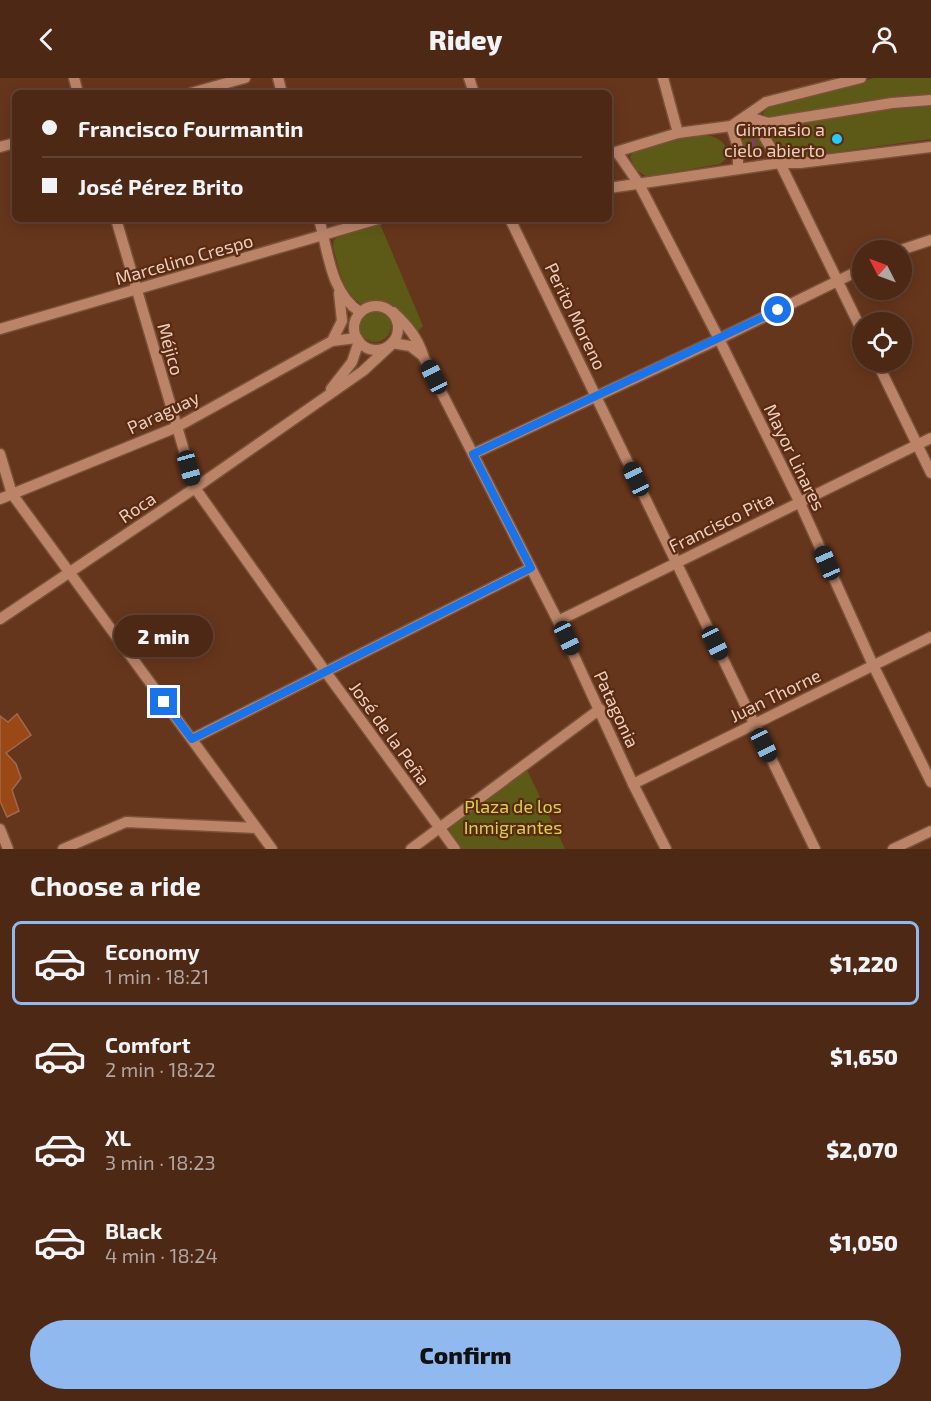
<!DOCTYPE html>
<html lang="en">
<head>
<meta charset="utf-8">
<style>
	body { margin:0; font-family:"Exo 2",sans-serif; background:#53301e; color:#f1f3f6; height:100vh; display:flex; flex-direction:column; font-size:22px; white-space:nowrap }
	* { box-sizing:border-box; margin:0 }
	p { font-size:20px; color:#b2a6a0 }
	.icon { flex:none; width:33px; height:33px; fill:none; stroke:currentColor; stroke-width:2; stroke-linecap:round; stroke-linejoin:round }
	.map { position:relative; height:771px; overflow:hidden }
	.drawer { display:flex; flex-direction:column; background:#4c2815; flex:1 }
	.drawer>* { flex:none }
	.banner { position:absolute; left:12px; top:12px; width:600px; height:132px; border-radius:9px; box-shadow:0 3px 15px #0003,0 0 0 2px #634434; display:grid; align-content:center; height:132px; padding:0 30px; background:#4c2815 }
	.needle { width:39px; rotate:312deg }
	.fabs { position:absolute; left:852px; top:162px; display:grid; gap:12px }
	.fabs a { display:grid; place-items:center; width:60px; height:60px; border-radius:50%; background:#4c2815; box-shadow:0 3px 15px #0003,0 0 0 2px #634434; font-size:30px }
	.end { position:absolute; width:27px; height:27px; margin:-14px; border:8px solid #1a73e8; background:#fff; box-shadow:0 0 0 3px #fff }
	.from { border-radius:50% }
	.bubble { position:absolute; height:42px; border-radius:21px; background:#4c2815; box-shadow:0 3px 15px #0003,0 0 0 2px #634434; font-size:20px; font-weight:800; line-height:42px; text-align:center }
	.car { position:absolute; width:18px; height:36px; margin:-18px -9px; border-radius:8px; box-shadow:0 0 4px 2px #0007; background:linear-gradient(#222 24%,#8ab4d8 0 40%,#222 0 76%,#8ab4d8 0 86%,#222 0) }
	.banner b { display:flex; align-items:center; gap:21px; height:57px; font-size:22px }
	.banner b+b { border-top:2px solid #634434 }
	.banner i { width:15px; height:15px; background:#f1f3f6 }
	ul { padding:0; list-style:none }
	li { display:flex; align-items:center; gap:18px; height:84px; margin:0 12px 9px; padding:0 18px; border:3px solid transparent; border-radius:9px }
	li div { flex:1 }
	li b { display:block; font-size:22px }
	li em { font-style:normal; font-weight:800 }
	li.selected { border-color:#90b9f0 }
	li>.icon { width:54px; height:54px; stroke-width:1.5 }
	h2 { padding:0 30px; font-size:27px; line-height:72px }
	.cta { display:flex; gap:12px; margin-top:auto; padding:12px 30px }
	.cta a { flex:1; height:69px; border-radius:36px; background:#90b9f0; color:#111; font-size:24px; font-weight:800; line-height:69px; text-align:center }
	header { display:flex; justify-content:space-between; align-items:center; height:78px; padding:0 30px; background:#4c2815; font-size:27px; font-weight:800 }
	.map>svg:first-child { display:block }
	.green { fill:#5d5a17 }
	.lines { fill:none; stroke-linecap:round; stroke-linejoin:round }
	.stream { stroke:#823e61; stroke-width:4 }
	.building { fill:#9b4817; stroke:#9e694f; stroke-width:1.5 }
	.minor-casing { stroke:#7a5139; stroke-width:13 }
	.minor { stroke:#bb8469; stroke-width:10 }
	.route { stroke:#1a73e8; stroke-width:8 }
	.poi-dot { fill:#26c9fe; stroke:#5a2b11; stroke-width:2 }
	.labels { text-anchor:middle; dominant-baseline:central; stroke-width:4.5; stroke-linejoin:round; paint-order:stroke }
	.poi-label { font-size:18px; fill:#eccebf; stroke:#5a2b11; text-anchor:end }
	.street-label { font-size:18px; fill:#eccebf; stroke:#5a2b11 }
	.park-label { font-size:18px; fill:#d7d251; stroke:#5a2b11 }
</style>
</head>
<body>
<header><svg class="icon" aria-label="back" viewBox="0 0 24 24"><path d="M15 5l-7 7 7 7"/></svg>Ridey<svg class="icon" aria-label="person" viewBox="0 0 24 24"><circle cx="12" cy="8" r="4"/><path d="M4 21q1-7 8-7t8 7"/></svg></header>
<div class="map">
<svg width="931" height="771" viewBox="0 0 931 771">
	<rect width="100%" height="100%" fill="#66361c"/>
	<g class="green">
		<path d="M 874,0 L 931,0 L 931,17 L 894,20 L 770,39 L 765,38 L 763,35 L 767,29 Z"/>
		<path d="M 931,28 L 931,61 L 785,81 L 779,75 L 767,53 L 768,50 L 884,31 Z"/>
		<path d="M 699,56 C 714,58 730,62 726,81 L 720,86 L 647,99 L 636,92 L 630,79 L 634,72 L 680,58 Z"/>
		<circle cx="751" cy="69" r="11"/>
		<path d="M 380,146 L 423,248 L 418,253 C 402,239 386,216 363,227 C 341,214 340,192 333,169 L 334,162 L 340,158 Z"/>
		<circle cx="375" cy="248" r="16"/>
		<path d="M 526,690 L 565,771 L 461,771 L 450,757 L 449,748 Z"/>
	</g>
	<g class="lines">
		<path class="stream" d="M 751,50 L 756,77 L 760,84"/>
	</g>
	<path class="building" d="M 17,636 L 31,657 L 6,675 L 16,686 L 21,700 L 12,712 L 19,733 L 7,739 L 0,723 L 0,638 L 8,644 Z"/>
	<g class="lines">
		<g class="minor-casing">
			<g id="minor">
				<path d="M 74,0 L 78,15"/>
				<path d="M 278,0 L 282,15"/>
				<path d="M 469,0 L 474,15"/>
				<path d="M 663,0 L 678,55"/>
				<path d="M 191,15 L 245,0"/>
				<path d="M 746,38 L 760,52 L 780,85 L 862,253"/>
				<path d="M 749,39 L 768,45 L 892,25 L 931,22"/>
				<path d="M 731,48 L 738,69 L 738,91"/>
				<path d="M 0,69 L 15,65"/>
				<path d="M 617,74 L 639,106 L 719,261 L 799,423 L 873,587 L 931,704"/>
				<path d="M 609,76 L 678,55 L 731,48 L 766,24 L 861,0"/>
				<path d="M 609,110 L 780,85 L 800,85 L 931,69"/>
				<path d="M 116,141 L 195,410 L 325,593 L 455,771"/>
				<path d="M 319,141 C 328,172 330,215 360,234"/>
				<path d="M 510,141 L 815,771"/>
				<path d="M 901,172 L 931,162"/>
				<circle cx="376" cy="250" r="22"/>
				<path d="M 393,234 C 408,248 418,260 424,280 L 558,543 L 633,706 L 666,771"/>
				<path d="M 0,251 L 378,141"/>
				<path d="M 332,263 L 342,243 L 339,215"/>
				<path d="M 392,265 L 410,268 L 422,277"/>
				<path d="M 877,284 L 931,395"/>
				<path d="M 331,311 L 352,284 L 359,263"/>
				<path d="M 0,376 L 12,416 L 272,771"/>
				<path d="M 473,376 L 719,261 L 862,191"/>
				<path d="M 0,421 L 177,349 L 332,263 L 357,260"/>
				<path d="M 0,541 L 195,410 L 363,293 L 390,268"/>
				<path d="M 558,543 L 931,360"/>
				<path d="M 192,661 L 531,490"/>
				<path d="M 633,706 L 931,559"/>
				<path d="M 0,751 L 8,771"/>
				<path d="M 63,771 L 126,744 L 256,750"/>
				<path d="M 411,771 L 600,631"/>
				<path d="M 893,771 L 931,753"/>
			</g>
		</g>
		<use href="#minor" class="minor"/>
	</g>
	<g class="lines">
		<path class="route" d="M 164,624 L 192,661 L 531,490 L 473,376 L 778,232"/>
	</g>
	<circle class="poi-dot" cx="837" cy="61" r="6"/>
	<g class="labels">
		<g class="poi-label">
			<text x="825" y="51">Gimnasio a<tspan x="825" dy="21">cielo abierto</tspan></text>
		</g>
		<g class="street-label">
			<text transform="translate(184 181) rotate(-16)">Marcelino Crespo</text>
			<text transform="translate(576 238) rotate(64)">Perito Moreno</text>
			<text transform="translate(171 271) rotate(74)">Méjico</text>
			<text transform="translate(163 334) rotate(-25)">Paraguay</text>
			<text transform="translate(795 379) rotate(64)">Mayor Linares</text>
			<text transform="translate(137 429) rotate(-34)">Roca</text>
			<text transform="translate(721 444) rotate(-26)">Francisco Pita</text>
			<text transform="translate(775 617) rotate(-26)">Juan Thorne</text>
			<text transform="translate(617 631) rotate(65)">Patagonia</text>
			<text transform="translate(390 655) rotate(54)">José de la Peña</text>
		</g>
		<g class="park-label">
			<text x="513" y="728">Plaza de los<tspan x="513" dy="21">Inmigrantes</tspan></text>
		</g>
	</g>
</svg>
<div class="fabs">
<a><svg class="needle" viewBox="-14 -14 28 28"><path d="M0-13l5 13h-10z" fill="#e53935"/><path d="M0 13l5-13h-10z" fill="#b2a6a0"/></svg></a>
<a><svg class="icon" aria-label="locate" viewBox="0 0 24 24"><circle cx="12" cy="12" r="6"/><path d="M12 2v4M12 18v4M2 12h4M18 12h4"/></svg></a>
</div>
<i class="end from" style="left:778px;top:232px"></i>
<i class="end" style="left:164px;top:624px"></i>
<div class="bubble" style="left:114px;top:537px;width:99px">2 min</div>
<i class="car" style="left:434px;top:299px;rotate:333deg"></i>
<i class="car" style="left:189px;top:390px;rotate:164deg"></i>
<i class="car" style="left:636px;top:401px;rotate:335deg"></i>
<i class="car" style="left:827px;top:485px;rotate:336deg"></i>
<i class="car" style="left:567px;top:560px;rotate:155deg"></i>
<i class="car" style="left:715px;top:565px;rotate:154deg"></i>
<i class="car" style="left:764px;top:667px;rotate:154deg"></i>
<div class="banner">
<b><i class="from"></i>Francisco Fourmantin</b>
<b><i></i>José Pérez Brito</b>
</div>
</div>
<section class="drawer">
<h2>Choose a ride</h2>
<ul>
<li class="selected"><svg class="icon" aria-label="car" viewBox="0 0 24 24"><path d="M5 17H2v-5l4-1 3-4h7l3 4 3 1v5h-3M9 17h6M6 11h13"/><circle cx="7" cy="17" r="2"/><circle cx="17" cy="17" r="2"/></svg><div><b>Economy</b><p>1 min · 18:21</p></div><em>$1,220</em></li>
<li><svg class="icon" aria-label="car" viewBox="0 0 24 24"><path d="M5 17H2v-5l4-1 3-4h7l3 4 3 1v5h-3M9 17h6M6 11h13"/><circle cx="7" cy="17" r="2"/><circle cx="17" cy="17" r="2"/></svg><div><b>Comfort</b><p>2 min · 18:22</p></div><em>$1,650</em></li>
<li><svg class="icon" aria-label="car" viewBox="0 0 24 24"><path d="M5 17H2v-5l4-1 3-4h7l3 4 3 1v5h-3M9 17h6M6 11h13"/><circle cx="7" cy="17" r="2"/><circle cx="17" cy="17" r="2"/></svg><div><b>XL</b><p>3 min · 18:23</p></div><em>$2,070</em></li>
<li><svg class="icon" aria-label="car" viewBox="0 0 24 24"><path d="M5 17H2v-5l4-1 3-4h7l3 4 3 1v5h-3M9 17h6M6 11h13"/><circle cx="7" cy="17" r="2"/><circle cx="17" cy="17" r="2"/></svg><div><b>Black</b><p>4 min · 18:24</p></div><em>$1,050</em></li>
</ul>
<div class="cta"><a>Confirm</a></div>
</section>
</body>
</html>
